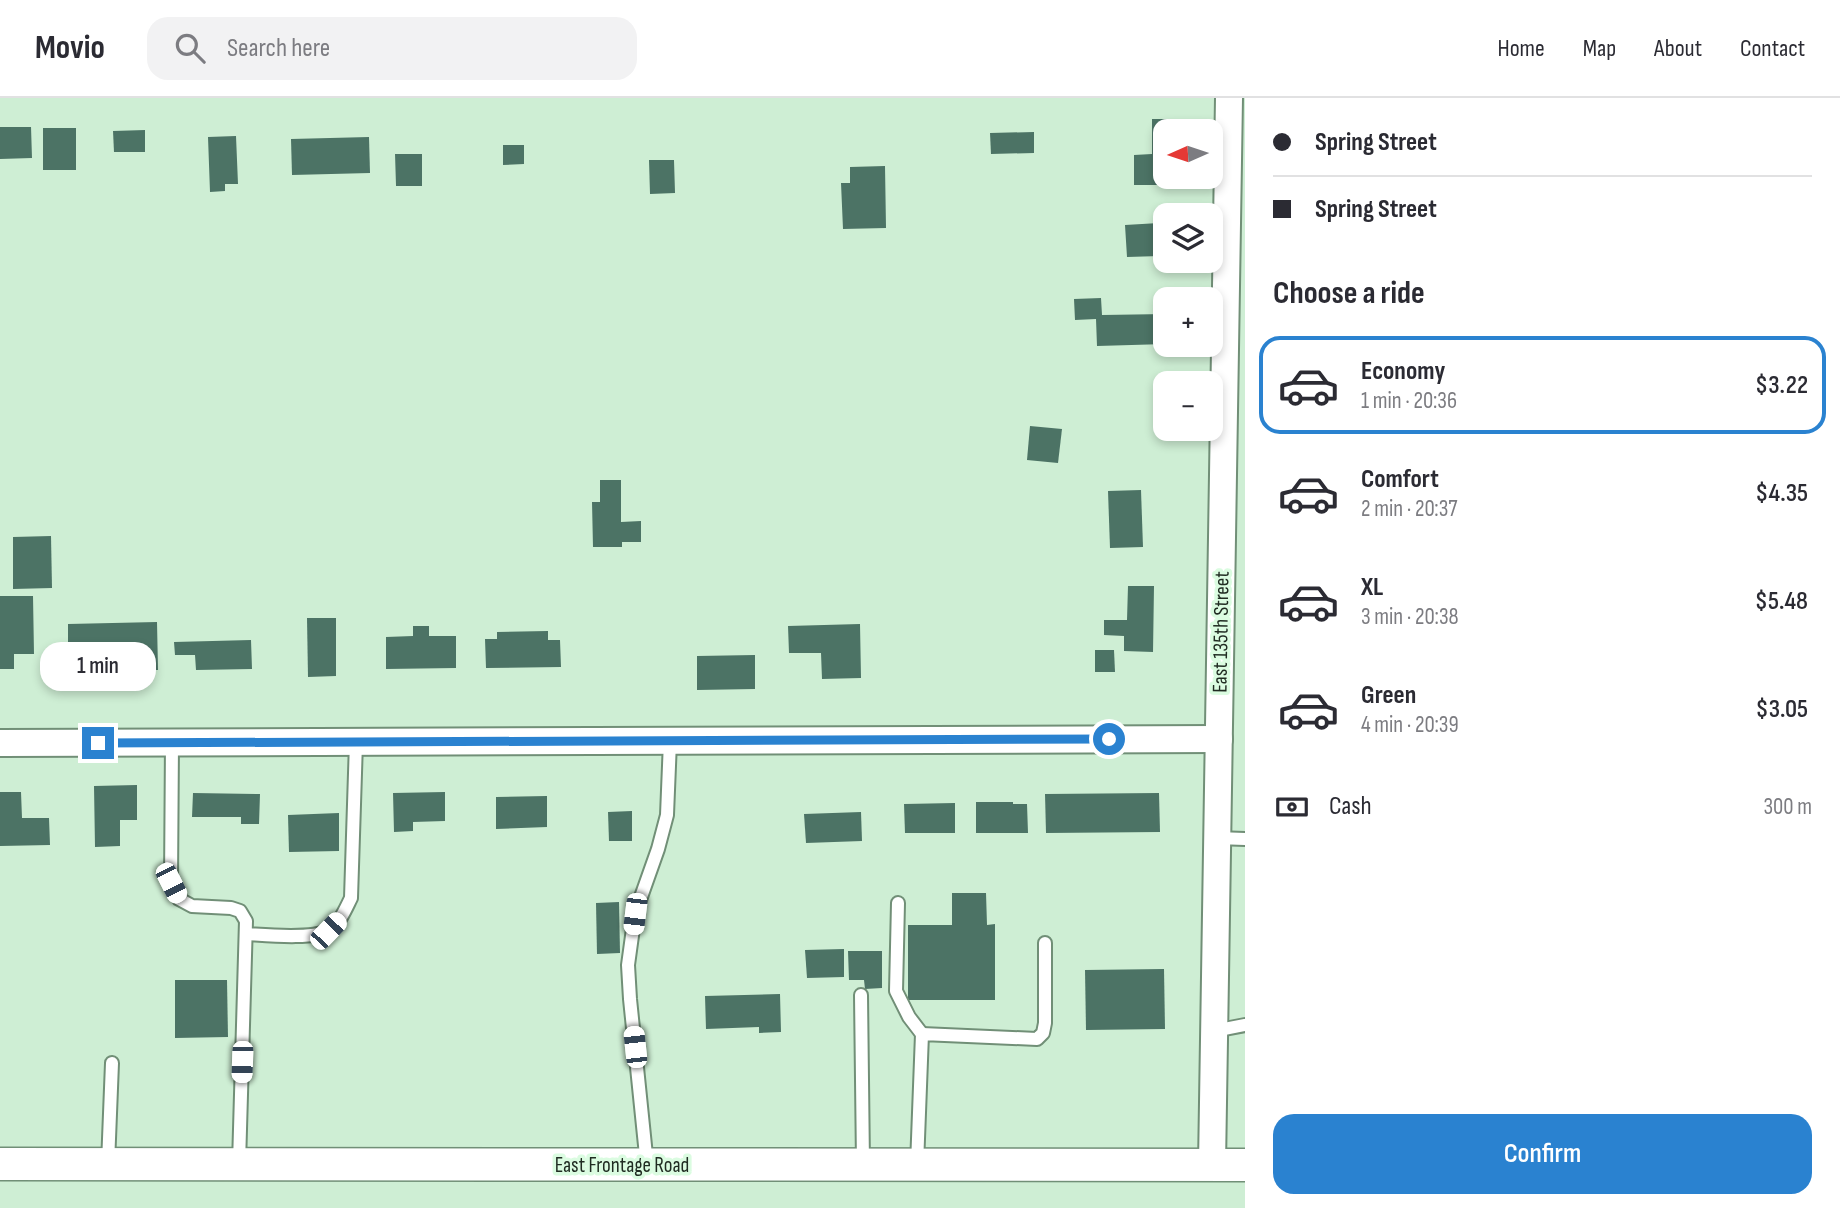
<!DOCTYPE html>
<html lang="en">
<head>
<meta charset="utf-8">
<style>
	body { margin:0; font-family:"Sofia Sans Condensed",sans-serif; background:#f2f2f3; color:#2b2b33; height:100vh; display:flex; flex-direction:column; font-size:26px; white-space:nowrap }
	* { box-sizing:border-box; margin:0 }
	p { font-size:23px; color:#7c7c81 }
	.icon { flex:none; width:38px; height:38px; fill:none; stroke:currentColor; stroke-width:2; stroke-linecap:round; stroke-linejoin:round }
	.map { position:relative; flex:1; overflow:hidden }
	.drawer { display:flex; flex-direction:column; background:#fff; width:595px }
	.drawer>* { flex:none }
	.banner { display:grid; align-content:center; height:154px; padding:0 28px; background:#fff }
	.needle { width:46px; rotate:267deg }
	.tools { position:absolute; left:1153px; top:21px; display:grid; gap:14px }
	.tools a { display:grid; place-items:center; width:70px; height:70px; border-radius:14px; background:#fff; box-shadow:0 4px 10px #0003; font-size:35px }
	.end { position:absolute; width:32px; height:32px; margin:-16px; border:9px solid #2a82d0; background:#fff; box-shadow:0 0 0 4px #fff }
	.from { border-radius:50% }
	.bubble { position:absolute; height:49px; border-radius:21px; background:#fff; box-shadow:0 4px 10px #0003; font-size:23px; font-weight:600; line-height:49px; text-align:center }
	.car { position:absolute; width:21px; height:42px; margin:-21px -10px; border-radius:9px; box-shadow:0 0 5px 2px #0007; background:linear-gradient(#fff 24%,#345 0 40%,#fff 0 76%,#345 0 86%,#fff 0) }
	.banner b { display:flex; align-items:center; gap:24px; height:66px; font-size:26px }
	.banner b+b { border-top:2px solid #e1e1e2 }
	.banner i { width:18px; height:18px; background:#2b2b33 }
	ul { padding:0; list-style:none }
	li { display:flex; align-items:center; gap:21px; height:98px; margin:0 14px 10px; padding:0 14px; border:4px solid transparent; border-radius:21px }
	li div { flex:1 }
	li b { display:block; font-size:26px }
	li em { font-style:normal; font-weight:600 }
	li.on { border-color:#2a82d0 }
	li>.icon { width:63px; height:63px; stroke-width:1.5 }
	h2 { padding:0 28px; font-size:32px; line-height:84px }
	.pay { display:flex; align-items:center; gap:18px; height:77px; padding:0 28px; font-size:26px }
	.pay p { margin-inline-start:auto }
	.primary-button { display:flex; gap:14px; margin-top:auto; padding:14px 28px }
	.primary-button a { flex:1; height:80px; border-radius:21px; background:#2a82d0; color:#fff; font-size:28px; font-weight:600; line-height:80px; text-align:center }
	header { display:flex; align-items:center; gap:42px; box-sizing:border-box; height:98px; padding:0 35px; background:#fff; border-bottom:2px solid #e1e1e2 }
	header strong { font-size:33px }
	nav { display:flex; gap:38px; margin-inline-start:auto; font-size:24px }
	.search { width:490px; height:63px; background:#f2f2f3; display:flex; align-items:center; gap:18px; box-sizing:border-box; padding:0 24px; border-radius:21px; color:#7c7c81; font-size:26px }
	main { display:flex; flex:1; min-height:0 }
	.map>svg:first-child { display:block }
	.building { fill:#4c7365 }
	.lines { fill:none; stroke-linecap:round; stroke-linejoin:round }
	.service-casing { stroke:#718f77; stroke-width:16 }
	.minor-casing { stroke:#718f77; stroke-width:30 }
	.tertiary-casing { stroke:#718f77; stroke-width:35 }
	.service { stroke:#fff; stroke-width:12 }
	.minor { stroke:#fff; stroke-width:26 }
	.tertiary { stroke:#fff; stroke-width:32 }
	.route { stroke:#2a82d0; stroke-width:9 }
	.labels { text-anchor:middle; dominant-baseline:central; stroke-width:7; stroke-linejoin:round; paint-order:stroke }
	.street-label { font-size:21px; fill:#202c22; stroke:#dbfce1 }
</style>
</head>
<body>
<header>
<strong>Movio</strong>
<div class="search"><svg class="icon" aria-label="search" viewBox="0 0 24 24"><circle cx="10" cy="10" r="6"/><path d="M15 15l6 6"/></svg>Search here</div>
<nav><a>Home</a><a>Map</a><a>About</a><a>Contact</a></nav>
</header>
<main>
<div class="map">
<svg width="1245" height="1110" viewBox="0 0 1245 1110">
	<rect width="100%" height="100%" fill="#ceeed4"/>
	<g class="building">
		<path d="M 1152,21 L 1175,21 L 1175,33 L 1166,33 L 1166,79 L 1175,79 L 1175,87 L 1134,87 L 1134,57 L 1152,56 Z"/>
		<path d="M 0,29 L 31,29 L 32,60 L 0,61 Z"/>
		<rect x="43" y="30" width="33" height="42"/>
		<path d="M 145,32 L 145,54 L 114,54 L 113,33 Z"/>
		<path d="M 1034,34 L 1034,55 L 991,56 L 990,35 Z"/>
		<path d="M 236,38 L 238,86 L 225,86 L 225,93 L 210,94 L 208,39 Z"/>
		<path d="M 369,39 L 370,75 L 292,77 L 291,41 Z"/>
		<path d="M 503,47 L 524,47 L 524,66 L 503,67 Z"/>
		<path d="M 395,56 L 422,56 L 422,88 L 396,88 Z"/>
		<path d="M 649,62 L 674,62 L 675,95 L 650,96 Z"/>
		<path d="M 885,68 L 886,130 L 843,131 L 841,85 L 850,85 L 850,69 Z"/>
		<path d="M 1159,125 L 1160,158 L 1127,159 L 1125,127 Z"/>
		<path d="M 1101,200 L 1102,217 L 1166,216 L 1166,246 L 1097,248 L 1096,221 L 1075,222 L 1074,201 Z"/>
		<path d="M 1030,328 L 1062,331 L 1058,365 L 1027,362 Z"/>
		<path d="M 600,382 L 621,382 L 621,424 L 641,423 L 641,444 L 622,444 L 622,449 L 593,449 L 592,404 L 600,404 Z"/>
		<path d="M 1141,392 L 1143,449 L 1110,450 L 1108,393 Z"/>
		<path d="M 51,438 L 52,490 L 13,491 L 13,439 Z"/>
		<path d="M 1128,488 L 1154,488 L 1153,554 L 1124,553 L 1124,538 L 1104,537 L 1104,522 L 1127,522 Z"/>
		<path d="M 0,498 L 33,498 L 34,556 L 14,556 L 14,571 L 0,571 Z"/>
		<path d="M 307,520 L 336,520 L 336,578 L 308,579 Z"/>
		<path d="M 157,524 L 158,572 L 132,572 L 131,555 L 68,556 L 68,526 Z"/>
		<path d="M 860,526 L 861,580 L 822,581 L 821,555 L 789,555 L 788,528 Z"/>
		<path d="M 413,528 L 429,528 L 429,538 L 456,538 L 456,570 L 386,571 L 386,539 L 413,538 Z"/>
		<path d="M 548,533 L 548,542 L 560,542 L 561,569 L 486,570 L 485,541 L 497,541 L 497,534 Z"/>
		<path d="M 251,542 L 252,571 L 196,572 L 195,557 L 175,557 L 174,544 Z"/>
		<path d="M 1095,552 L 1114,552 L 1115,574 L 1095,574 Z"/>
		<path d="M 755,557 L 755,591 L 697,592 L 697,558 Z"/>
		<path d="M 137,687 L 137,722 L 120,722 L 120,748 L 95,749 L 94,688 Z"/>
		<path d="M 0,694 L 21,694 L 22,720 L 49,720 L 50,747 L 0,748 Z"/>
		<path d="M 445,694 L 445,723 L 413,724 L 413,733 L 394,734 L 393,695 Z"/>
		<path d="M 193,695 L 260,696 L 259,726 L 241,726 L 241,719 L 192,719 Z"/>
		<path d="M 1159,695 L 1160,734 L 1046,735 L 1045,696 Z"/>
		<path d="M 547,698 L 547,729 L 496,731 L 496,699 Z"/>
		<path d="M 976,704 L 1013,704 L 1013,706 L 1027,706 L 1028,735 L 976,735 Z"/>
		<path d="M 955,705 L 955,735 L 905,735 L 904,706 Z"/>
		<path d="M 632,713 L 632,743 L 609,743 L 608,714 Z"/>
		<path d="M 861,714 L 862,743 L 806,745 L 804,716 Z"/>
		<path d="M 339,715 L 339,753 L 289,754 L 288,717 Z"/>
		<path d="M 952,795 L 986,795 L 987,827 L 995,826 L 995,902 L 908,902 L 908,827 L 952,827 Z"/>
		<path d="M 619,804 L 620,855 L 597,856 L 596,805 Z"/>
		<path d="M 844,851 L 844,879 L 807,880 L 805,852 Z"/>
		<path d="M 848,853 L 882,853 L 882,890 L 865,891 L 864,882 L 849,882 Z"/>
		<path d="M 1164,871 L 1165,931 L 1086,932 L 1085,872 Z"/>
		<path d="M 175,882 L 227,882 L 228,939 L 175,940 Z"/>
		<path d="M 780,896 L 781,934 L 759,935 L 759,929 L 706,931 L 705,898 Z"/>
	</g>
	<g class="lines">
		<g class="service-casing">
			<g id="service">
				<path d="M 172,644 L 171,784 L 179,801 L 192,808 L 231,810 L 240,813 L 246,823 L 239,1066"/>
				<path d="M 1217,740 L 1245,741"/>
				<path d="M 898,805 L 896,893 L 909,919 L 922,936"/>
				<path d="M 246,836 C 265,837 314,842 329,832 C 340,825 345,812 351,800 L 356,644"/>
				<path d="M 861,897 L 863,1066"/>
				<path d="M 1214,933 L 1245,927"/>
				<path d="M 108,1066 L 112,965"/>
				<path d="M 647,1067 L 630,901 L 628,867 L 635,816 L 658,751 L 667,717 L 670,643"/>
				<path d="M 917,1067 L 922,936 L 1037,941 L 1043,935 L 1045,925 L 1045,845"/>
			</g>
		</g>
		<g class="minor-casing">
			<g id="minor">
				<path d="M 0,645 L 1219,641"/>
				<path d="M 1212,1067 L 1229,0"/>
			</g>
		</g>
		<g class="tertiary-casing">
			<path id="tertiary" d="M 0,1066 L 1245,1067"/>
		</g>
		<use href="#service" class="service"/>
		<use href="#minor" class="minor"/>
		<use href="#tertiary" class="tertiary"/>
	</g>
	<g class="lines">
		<path class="route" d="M 98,645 L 1109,641"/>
	</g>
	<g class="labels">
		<g class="street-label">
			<text transform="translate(1221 534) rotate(-89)">East 135th Street</text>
			<text x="622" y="1067">East Frontage Road</text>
		</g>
	</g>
</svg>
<div class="tools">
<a><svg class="needle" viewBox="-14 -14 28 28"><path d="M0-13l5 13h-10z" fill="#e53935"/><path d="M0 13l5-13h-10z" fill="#7c7c81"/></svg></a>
<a><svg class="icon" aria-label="layers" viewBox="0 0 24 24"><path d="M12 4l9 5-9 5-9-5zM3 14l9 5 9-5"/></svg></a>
<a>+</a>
<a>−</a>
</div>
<i class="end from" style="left:1109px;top:641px"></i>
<i class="end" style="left:98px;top:645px"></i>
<div class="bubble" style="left:40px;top:544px;width:116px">1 min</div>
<i class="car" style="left:171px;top:785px;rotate:153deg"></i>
<i class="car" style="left:635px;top:816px;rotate:187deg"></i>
<i class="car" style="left:328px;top:833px;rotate:44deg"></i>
<i class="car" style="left:635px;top:949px;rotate:354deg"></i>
<i class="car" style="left:242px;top:964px;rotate:182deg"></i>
</div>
<section class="drawer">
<div class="banner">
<b><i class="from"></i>Spring Street</b>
<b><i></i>Spring Street</b>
</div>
<h2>Choose a ride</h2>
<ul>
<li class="on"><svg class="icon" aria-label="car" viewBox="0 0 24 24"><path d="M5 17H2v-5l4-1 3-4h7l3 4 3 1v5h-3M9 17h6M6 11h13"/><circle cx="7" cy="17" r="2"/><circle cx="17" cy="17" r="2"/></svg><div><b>Economy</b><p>1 min · 20:36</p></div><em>$3.22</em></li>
<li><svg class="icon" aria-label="car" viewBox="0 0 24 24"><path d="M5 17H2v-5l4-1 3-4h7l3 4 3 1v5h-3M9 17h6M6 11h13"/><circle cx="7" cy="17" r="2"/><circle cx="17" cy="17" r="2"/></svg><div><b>Comfort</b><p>2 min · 20:37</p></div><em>$4.35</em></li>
<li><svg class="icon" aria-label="car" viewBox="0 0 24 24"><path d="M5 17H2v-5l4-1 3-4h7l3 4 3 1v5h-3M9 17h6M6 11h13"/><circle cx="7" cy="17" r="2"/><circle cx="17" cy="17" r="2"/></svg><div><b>XL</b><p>3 min · 20:38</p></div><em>$5.48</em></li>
<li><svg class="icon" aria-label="car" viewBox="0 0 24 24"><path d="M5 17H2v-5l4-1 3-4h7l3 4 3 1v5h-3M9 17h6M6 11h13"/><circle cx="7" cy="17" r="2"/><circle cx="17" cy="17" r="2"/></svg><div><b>Green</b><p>4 min · 20:39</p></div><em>$3.05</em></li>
</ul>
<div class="pay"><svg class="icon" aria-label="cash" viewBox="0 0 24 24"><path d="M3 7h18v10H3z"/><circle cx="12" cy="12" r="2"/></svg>Cash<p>300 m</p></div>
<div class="primary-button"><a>Confirm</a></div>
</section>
</main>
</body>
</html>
